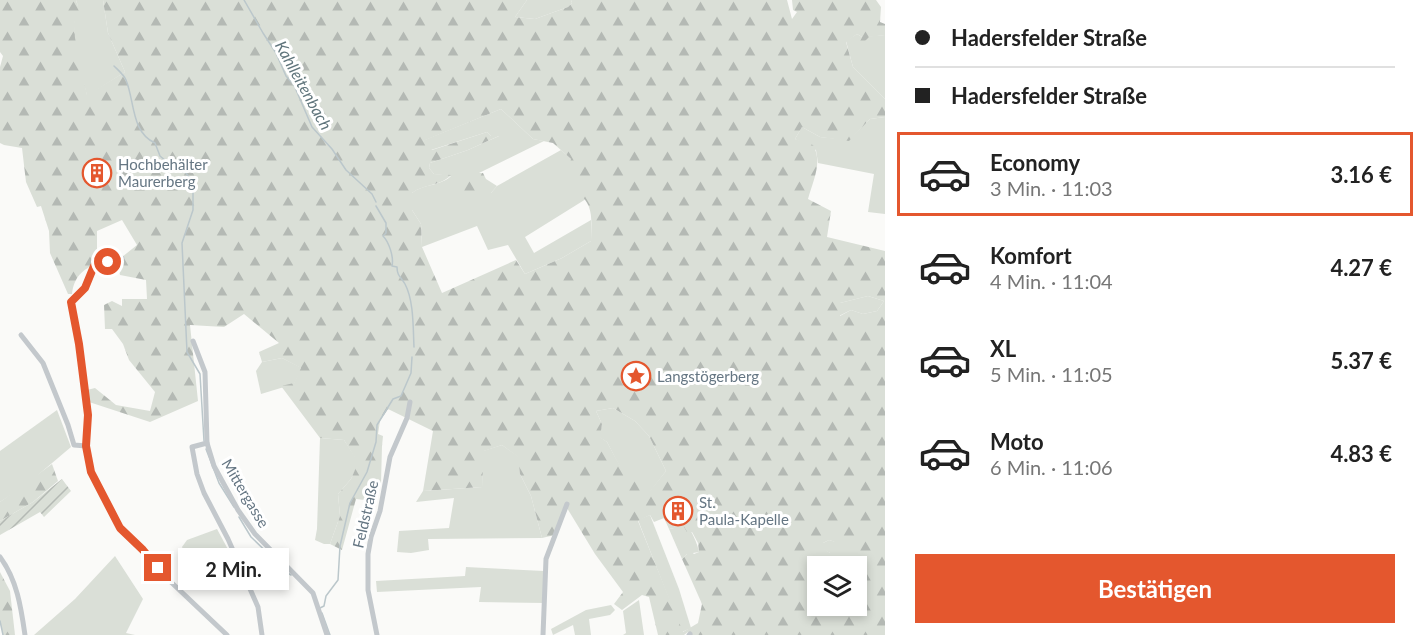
<!DOCTYPE html>
<html lang="de">
<head>
<meta charset="utf-8">
<style>
	body { margin:0; font-family:Lato,sans-serif; background:#f6f6f6; color:#222; height:100vh; display:flex; flex-direction:column; font-size:22px; white-space:nowrap }
	* { box-sizing:border-box; margin:0 }
	p { font-size:20px; color:#767676 }
	.icon { flex:none; width:33px; height:33px; fill:none; stroke:currentColor; stroke-width:2; stroke-linecap:round; stroke-linejoin:round }
	.map { position:relative; flex:1; overflow:hidden }
	.drawer { display:flex; flex-direction:column; background:#fff; width:540px }
	.drawer>* { flex:none }
	.banner { display:grid; align-content:center; height:132px; padding:0 30px; background:#fff }
	.buttons { position:absolute; left:807px; top:556px; display:grid; gap:12px }
	.buttons a { display:grid; place-items:center; width:60px; height:60px; border-radius:0px; background:#fff; box-shadow:0 3px 9px #0003; font-size:30px }
	.end { position:absolute; width:27px; height:27px; margin:-14px; border:8px solid #e4572e; background:#fff; box-shadow:0 0 0 3px #fff }
	.from { border-radius:50% }
	.bubble { position:absolute; height:42px; border-radius:0px; background:#fff; box-shadow:0 3px 9px #0003; font-size:20px; font-weight:700; line-height:42px; text-align:center }
	.banner b { display:flex; align-items:center; gap:21px; height:57px; font-size:22px }
	.banner b+b { border-top:2px solid #e0e0e0 }
	.banner i { width:15px; height:15px; background:#222 }
	ul { padding:0; list-style:none }
	li { display:flex; align-items:center; gap:18px; height:84px; margin:0 12px 9px; padding:0 18px; border:3px solid transparent; border-radius:0px }
	li div { flex:1 }
	li b { display:block; font-size:22px }
	li em { font-style:normal; font-weight:700 }
	li.on { border-color:#e4572e }
	li>.icon { width:54px; height:54px; stroke-width:1.5 }
	.primary-button { display:flex; gap:12px; margin-top:auto; padding:12px 30px }
	.primary-button a { flex:1; height:69px; border-radius:0px; background:#e4572e; color:#fff; font-size:24px; font-weight:700; line-height:69px; text-align:center }
	main { display:flex; flex:1; min-height:0 }
	.map>svg:first-child { display:block }
	.green { fill:#dadfd7 }
	.forest { fill:url(#forest-firs); fill-rule:evenodd }
	.garden { fill:url(#garden-furrows) }
	.lines { fill:none; stroke-linecap:round; stroke-linejoin:round }
	.stream { stroke:#bbc7cb; stroke-width:1.5 }
	.street { stroke:#c3c8cc; stroke-width:5 }
	.route { stroke:#e4572e; stroke-width:8 }
	.labels { text-anchor:middle; dominant-baseline:central; stroke-width:6; stroke-linejoin:round; paint-order:stroke }
	.poi-label { font-size:15px; fill:#657683; stroke:#fff; text-anchor:start }
	.street-label { font-size:15px; fill:#657683; stroke:#fff }
	.water-label { font-size:16px; font-style:italic; fill:#60757c; stroke:#fff }
</style>
</head>
<body>
<main>
<div class="map">
<svg width="885" height="635" viewBox="0 0 885 635">
	<defs>
		<pattern id="forest-firs" width="22" height="20" patternUnits="userSpaceOnUse" patternTransform="scale(1.5)"><rect width="22" height="20" fill="#dadfd7"/><path d="M5 1l3.5 6h-7zM16 11l3.5 6h-7z" fill="#b4b9b4"/></pattern>
		<pattern id="garden-furrows" width="10" height="10" patternUnits="userSpaceOnUse" patternTransform="scale(1.5)"><rect width="10" height="10" fill="#dadfd7"/><path d="M-1 1l2-2M0 10L10 0M9 11l2-2" fill="none" stroke="#b4b9b4"/></pattern>
	</defs>
	<rect width="100%" height="100%" fill="#fafaf8"/>
	<g class="green">
		<path d="M 76,0 L 103,0 L 108,33 L 125,72 L 87,96 C 82,73 73,47 74,23 C 75,14 80,9 76,0 Z"/>
		<path d="M 527,0 L 571,0 L 572,3 L 568,7 L 535,19 L 515,17 Z"/>
		<path d="M 857,34 L 862,37 L 885,35 L 885,99 L 853,67 L 846,41 Z"/>
		<path d="M 501,109 L 533,139 L 544,141 L 479,173 L 491,193 L 497,186 L 561,150 L 571,159 L 586,199 L 525,237 L 534,253 L 591,220 L 591,241 L 562,258 L 525,274 L 508,245 L 488,250 L 477,226 L 422,247 L 421,224 L 412,210 L 412,193 C 423,184 441,186 451,176 L 434,174 L 429,168 L 430,163 L 468,150 L 499,136 L 491,136 L 487,132 L 431,150 L 422,141 Z"/>
		<path d="M 885,117 L 885,214 L 868,212 L 874,174 L 818,163 L 816,150 L 795,139 L 802,127 L 820,137 L 849,140 L 870,119 Z"/>
		<path d="M 868,296 L 884,301 L 877,311 L 863,314 L 851,310 L 839,316 L 840,303 Z"/>
		<path d="M 282,358 L 302,368 L 294,384 L 261,394 L 256,371 L 262,362 Z"/>
		<path d="M 613,408 L 635,421 L 649,436 L 666,471 L 649,493 L 620,467 L 607,442 L 599,437 L 602,424 L 596,411 Z"/>
		<path d="M 57,410 L 71,447 L 26,485 L 0,502 L 0,451 Z"/>
		<path d="M 320,438 L 344,440 L 359,463 L 351,479 L 338,494 L 340,516 L 330,544 L 324,544 L 315,540 L 317,529 Z"/>
		<path d="M 502,445 L 519,457 L 520,474 L 531,496 L 542,538 L 428,539 L 429,550 L 411,553 L 397,552 L 399,531 L 449,528 L 454,498 L 416,502 L 423,491 L 482,487 L 483,451 Z"/>
		<path d="M 676,511 L 680,511 C 687,525 696,537 699,552 L 687,554 L 682,559 L 669,529 L 674,528 Z"/>
		<path d="M 650,515 L 679,589 L 691,628 L 682,632 L 638,520 Z"/>
		<path d="M 217,529 L 231,555 L 193,571 L 182,547 L 187,540 Z"/>
		<path d="M 829,540 L 839,543 L 862,563 L 860,583 L 857,583 L 856,567 L 835,567 L 830,553 L 823,549 L 823,543 Z"/>
		<path d="M 115,556 L 143,599 L 126,633 L 135,635 L 34,635 L 75,599 Z"/>
		<path d="M 466,567 L 544,571 L 545,603 L 479,602 L 481,587 L 377,592 L 376,581 L 465,576 Z"/>
		<path d="M 639,600 L 644,635 L 623,635 L 626,633 L 623,611 Z"/>
		<path d="M 611,605 L 615,610 L 610,615 L 589,619 L 591,635 L 575,635 L 573,625 L 553,635 L 551,629 L 586,610 Z"/>
	</g>
	<g class="forest">
		<path d="M 0,0 L 76,0 L 82,20 L 74,22 L 75,38 L 87,95 L 125,72 L 108,33 L 103,0 L 527,0 L 515,17 L 535,19 L 568,7 L 572,3 L 571,0 L 787,0 L 792,19 L 797,12 L 793,10 L 792,0 L 876,0 L 881,7 L 880,22 L 885,24 L 885,35 L 869,37 L 862,44 L 858,44 L 862,37 L 857,34 L 846,42 L 853,67 L 885,99 L 885,117 L 870,119 L 849,141 L 820,137 L 802,127 L 795,139 L 813,145 C 823,162 813,181 808,199 L 831,211 L 827,237 L 885,251 L 885,635 L 691,635 L 688,632 L 684,635 L 658,635 L 649,597 L 642,595 L 622,610 L 614,604 L 623,592 L 595,554 L 567,508 L 555,535 L 542,538 L 531,496 L 520,474 L 518,457 L 502,445 L 484,451 L 482,487 L 423,491 L 433,431 L 388,409 L 380,421 L 378,434 L 383,436 L 382,446 L 381,483 L 370,481 L 365,500 L 356,499 L 342,550 L 330,544 L 340,516 L 338,494 L 351,479 L 358,463 L 344,440 L 320,438 L 281,386 L 294,383 L 301,368 L 282,358 L 262,362 L 259,352 L 279,343 L 244,314 L 224,327 L 190,325 L 198,401 L 150,422 L 89,402 L 87,390 L 95,388 L 116,405 L 150,411 L 155,392 L 129,360 L 123,344 L 112,329 L 105,329 L 104,305 L 112,301 L 122,306 L 122,299 L 147,299 L 146,280 L 120,275 L 117,261 L 137,245 L 122,220 L 97,231 L 97,263 C 82,270 74,277 72,294 L 68,294 L 50,253 L 49,231 L 41,206 L 37,207 L 26,182 L 22,148 L 4,145 L 0,143 L 0,67 L 3,56 L 0,52 ZM 501,109 L 533,139 L 553,143 L 571,159 L 567,175 L 576,177 L 577,192 C 595,205 591,221 591,241 L 562,258 L 525,274 L 516,260 L 442,293 L 422,247 L 421,224 L 412,210 L 412,193 C 424,184 441,186 451,175 L 434,174 L 429,168 L 430,163 L 468,150 L 501,135 L 491,136 L 487,132 L 432,150 L 423,141 ZM 868,296 L 884,301 L 877,311 L 863,314 L 851,310 L 840,316 L 840,303 ZM 613,408 L 635,421 L 649,436 L 666,471 L 649,492 L 620,466 L 607,442 L 600,437 L 602,424 L 596,411 ZM 676,511 L 680,511 L 686,523 L 684,527 L 687,532 L 692,532 L 698,543 L 699,552 L 694,554 L 688,548 L 687,554 L 682,559 L 702,604 L 698,623 L 683,632 L 638,521 L 650,515 L 654,522 L 664,518 L 669,529 L 674,528 ZM 829,540 C 847,545 847,557 862,563 L 860,583 L 857,583 L 856,606 L 818,606 L 818,567 L 835,567 L 833,565 L 839,561 L 840,555 L 830,553 L 823,548 L 823,543 Z"/>
		<path d="M 479,173 L 483,173 L 486,179 L 497,186 L 491,193 L 470,201 L 461,189 L 464,183 Z"/>
		<path d="M 52,464 L 58,481 L 33,502 L 0,521 L 0,502 Z"/>
		<path d="M 0,572 L 10,591 L 15,635 L 3,635 L 0,622 Z"/>
	</g>
	<path class="garden" d="M 62,479 L 71,491 L 44,517 L 40,512 L 0,535 L 0,521 L 33,502 Z"/>
	<g class="lines">
		<g class="stream">
			<path d="M 244,0 L 263,33 L 276,53 L 286,76 L 294,85 L 312,127 L 332,149 L 346,170 L 372,194 L 376,202"/>
			<path d="M 114,66 C 118,70 124,75 126,80 C 135,102 131,132 155,143 L 160,156 L 173,167 L 186,173 L 193,183 L 193,210 L 182,243 L 187,352 L 200,374 L 204,441"/>
			<path d="M 376,206 L 386,223 L 386,233 L 383,236 C 389,242 394,257 392,266 L 397,267 C 397,276 401,277 405,284 C 414,301 413,328 414,347"/>
			<path d="M 206,449 L 219,483 L 234,507"/>
			<path d="M 239,517 L 251,537 L 278,563 L 281,569 L 291,575"/>
			<path d="M 320,608 L 324,606 L 326,596 L 338,580 L 340,546 L 350,503 L 367,472 L 376,442 L 377,425 L 393,399 L 401,396 L 411,373 L 412,357"/>
			<path d="M 322,613 L 330,635"/>
			<path d="M 0,621 L 3,635"/>
		</g>
		<g class="street">
			<path d="M 122,258 L 94,265 L 85,288 L 71,302 L 79,344 L 88,415 L 86,446 L 91,472 L 120,528 L 143,550 L 172,583 L 227,635"/>
			<path d="M 21,335 L 43,363 L 68,425 L 74,445 L 86,446"/>
			<path d="M 193,341 L 205,372 L 207,443 L 214,466 L 238,510 L 255,534 L 313,593 L 327,635"/>
			<path d="M 207,443 L 192,447 L 197,474 L 204,493 L 228,539 L 258,607 L 262,635"/>
			<path d="M 0,557 C 17,580 21,607 25,635"/>
			<path d="M 377,635 L 368,590 L 368,554 L 371,537 L 380,511 L 390,457 L 407,418 L 410,402"/>
			<path d="M 543,635 L 546,559 L 567,504"/>
			<path d="M 689,635 L 690,634"/>
		</g>
	</g>
	<g class="lines">
		<path class="route" d="M 108,262 L 94,266 L 85,288 L 71,302 L 79,344 L 88,415 L 86,446 L 91,472 L 120,528 L 143,550 L 158,568"/>
	</g>
	<defs>
		<g id="building-ring" transform="scale(1.5)"><circle r="9.5" fill="#fff" stroke="#e4572e" stroke-width="1.5"/><path d="M-4-6H4V6H1V3H-1V6H-4ZM-2.5-4.3h1.7v1.8h-1.7ZM.8-4.3h1.7v1.8H.8ZM-2.5-1h1.7V.8h-1.7ZM.8-1h1.7V.8H.8Z" fill="#e4572e"/></g>
		<g id="sight-ring" transform="scale(1.5)"><circle r="9.5" fill="#fff" stroke="#e4572e" stroke-width="1.5"/><path d="M0-6L1.8-2.2L6-1.7L2.9 1.2L3.7 5.4L0 3.3L-3.7 5.4L-2.9 1.2L-6-1.7L-1.8-2.2Z" fill="#e4572e"/></g>
	</defs>
	<g fill-rule="evenodd">
		<use href="#building-ring" x="97" y="173"/>
		<use href="#sight-ring" x="636" y="376"/>
		<use href="#building-ring" x="678" y="511"/>
	</g>
	<g class="labels">
		<g class="poi-label">
			<text x="118" y="164">Hochbehälter<tspan x="118" dy="17">Maurerberg</tspan></text>
			<text x="657" y="376">Langstögerberg</text>
			<text x="699" y="502">St.<tspan x="699" dy="17">Paula-Kapelle</tspan></text>
		</g>
		<g class="street-label">
			<text transform="translate(246 493) rotate(59)">Mittergasse</text>
			<text transform="translate(365 514) rotate(-77)">Feldstraße</text>
		</g>
		<g class="water-label">
			<text transform="translate(304 85) rotate(61)">Kahlleitenbach</text>
		</g>
	</g>
</svg>
<div class="buttons">
<a><svg class="icon" aria-label="layers" viewBox="0 0 24 24"><path d="M12 4l9 5-9 5-9-5zM3 14l9 5 9-5"/></svg></a>
</div>
<i class="end from" style="left:108px;top:262px"></i>
<i class="end" style="left:158px;top:568px"></i>
<div class="bubble" style="left:178px;top:548px;width:111px">2 Min.</div>
</div>
<section class="drawer">
<div class="banner">
<b><i class="from"></i>Hadersfelder Straße</b>
<b><i></i>Hadersfelder Straße</b>
</div>
<ul>
<li class="on"><svg class="icon" aria-label="car" viewBox="0 0 24 24"><path d="M5 17H2v-5l4-1 3-4h7l3 4 3 1v5h-3M9 17h6M6 11h13"/><circle cx="7" cy="17" r="2"/><circle cx="17" cy="17" r="2"/></svg><div><b>Economy</b><p>3 Min. · 11:03</p></div><em>3.16 €</em></li>
<li><svg class="icon" aria-label="car" viewBox="0 0 24 24"><path d="M5 17H2v-5l4-1 3-4h7l3 4 3 1v5h-3M9 17h6M6 11h13"/><circle cx="7" cy="17" r="2"/><circle cx="17" cy="17" r="2"/></svg><div><b>Komfort</b><p>4 Min. · 11:04</p></div><em>4.27 €</em></li>
<li><svg class="icon" aria-label="car" viewBox="0 0 24 24"><path d="M5 17H2v-5l4-1 3-4h7l3 4 3 1v5h-3M9 17h6M6 11h13"/><circle cx="7" cy="17" r="2"/><circle cx="17" cy="17" r="2"/></svg><div><b>XL</b><p>5 Min. · 11:05</p></div><em>5.37 €</em></li>
<li><svg class="icon" aria-label="car" viewBox="0 0 24 24"><path d="M5 17H2v-5l4-1 3-4h7l3 4 3 1v5h-3M9 17h6M6 11h13"/><circle cx="7" cy="17" r="2"/><circle cx="17" cy="17" r="2"/></svg><div><b>Moto</b><p>6 Min. · 11:06</p></div><em>4.83 €</em></li>
</ul>
<div class="primary-button"><a>Bestätigen</a></div>
</section>
</main>
</body>
</html>
